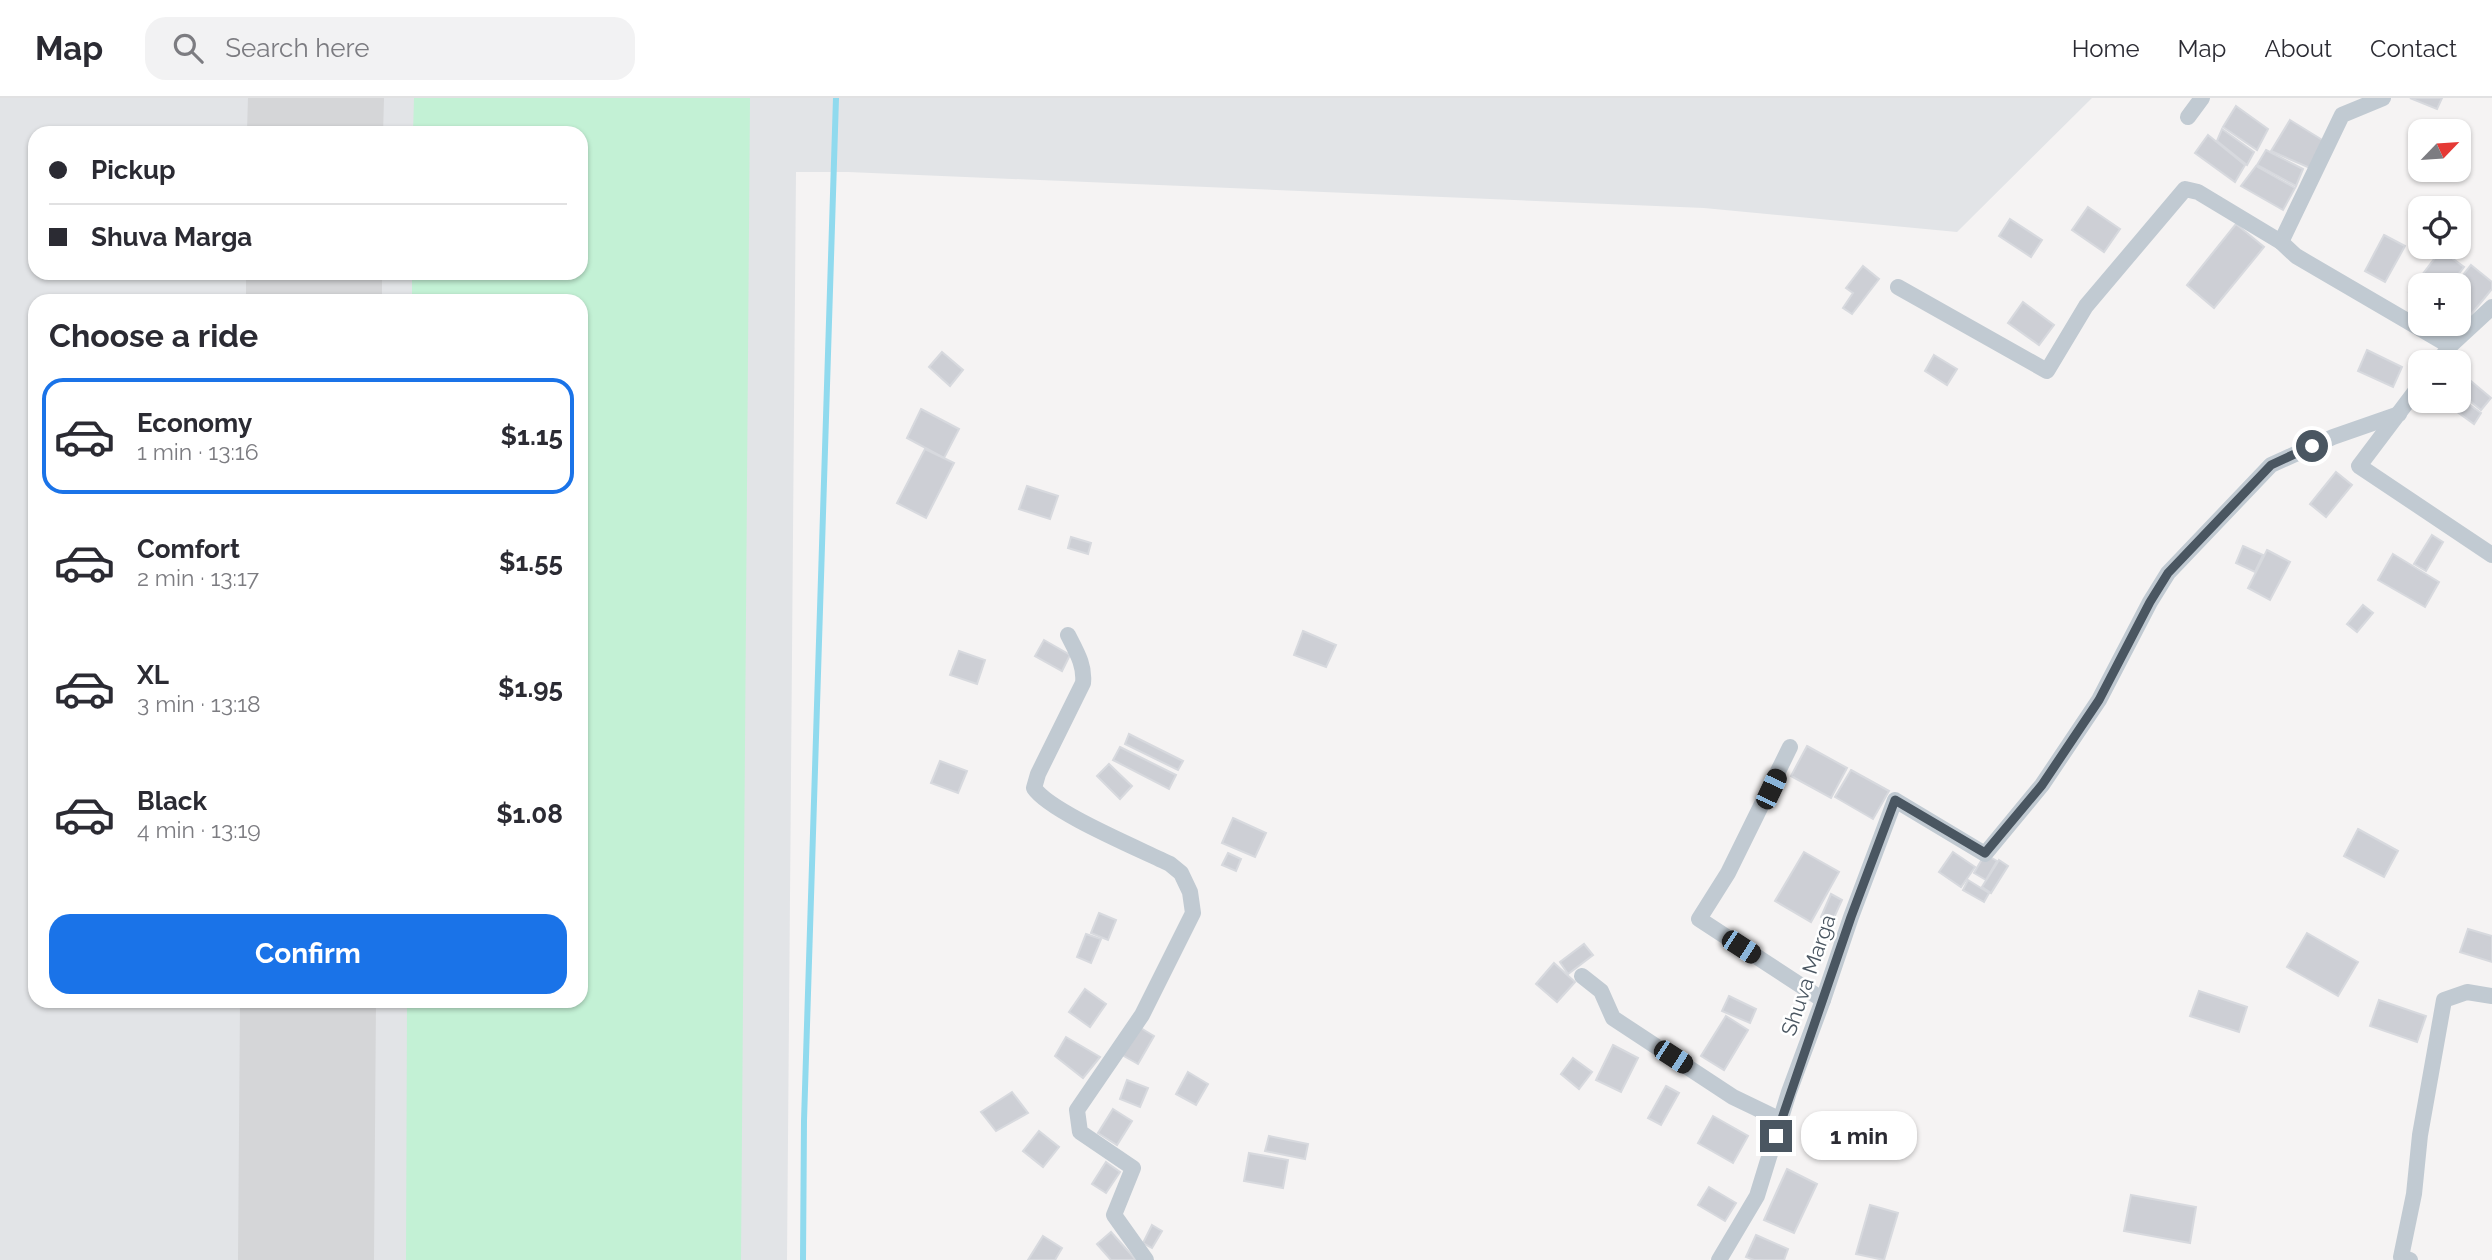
<!DOCTYPE html>
<html lang="en">
<head>
<meta charset="utf-8">
<style>
	body { margin:0; font-family:Raleway,sans-serif; background:#f2f2f3; color:#2b2b33; height:100vh; display:flex; flex-direction:column; font-size:26px; white-space:nowrap }
	* { box-sizing:border-box; margin:0 }
	p { font-size:23px; color:#7c7c81 }
	.icon { flex:none; width:38px; height:38px; fill:none; stroke:currentColor; stroke-width:2; stroke-linecap:round; stroke-linejoin:round }
	.map { position:relative; flex:1; overflow:hidden }
	.side { position:absolute; left:28px; top:196px; width:560px; height:714px; display:flex; flex-direction:column; background:#fff; border-radius:21px; box-shadow:0 2px 5px #0004 }
	.side>* { flex:none }
	.hud { position:absolute; left:28px; top:28px; width:560px; height:154px; border-radius:21px; box-shadow:0 2px 5px #0004; display:grid; align-content:center; height:154px; padding:0 21px; background:#fff }
	.needle { width:46px; rotate:65deg }
	.controls { position:absolute; left:2408px; top:21px; display:grid; gap:14px }
	.controls a { display:grid; place-items:center; width:63px; height:63px; border-radius:14px; background:#fff; box-shadow:0 2px 5px #0004; font-size:35px }
	.end { position:absolute; width:32px; height:32px; margin:-16px; border:9px solid #4a5661; background:#fff; box-shadow:0 0 0 4px #fff }
	.from { border-radius:50% }
	.bubble { position:absolute; height:49px; border-radius:21px; background:#fff; box-shadow:0 2px 5px #0004; font-size:23px; font-weight:700; line-height:49px; text-align:center }
	.car { position:absolute; width:21px; height:42px; margin:-21px -10px; border-radius:9px; box-shadow:0 0 5px 2px #0007; background:linear-gradient(#222 24%,#8ab4d8 0 40%,#222 0 76%,#8ab4d8 0 86%,#222 0) }
	.hud b { display:flex; align-items:center; gap:24px; height:66px; font-size:26px }
	.hud b+b { border-top:2px solid #e1e1e2 }
	.hud i { width:18px; height:18px; background:#2b2b33 }
	ul { padding:0; list-style:none }
	li { display:flex; align-items:center; gap:21px; height:116px; margin:0 14px 10px; padding:0 7px; border:4px solid transparent; border-radius:21px }
	li div { flex:1 }
	li b { display:block; font-size:26px }
	li em { font-style:normal; font-weight:700 }
	li.current { border-color:#1a73e8 }
	li>.icon { width:63px; height:63px; stroke-width:1.5 }
	h2 { padding:0 21px; font-size:32px; line-height:84px }
	.action { display:flex; gap:14px; margin-top:auto; padding:14px 21px }
	.action a { flex:1; height:80px; border-radius:21px; background:#1a73e8; color:#fff; font-size:28px; font-weight:700; line-height:80px; text-align:center }
	header { display:flex; align-items:center; gap:42px; box-sizing:border-box; height:98px; padding:0 35px; background:#fff; border-bottom:2px solid #e1e1e2 }
	header strong { font-size:33px }
	nav { display:flex; gap:38px; margin-inline-start:auto; font-size:24px }
	.search { width:490px; height:63px; background:#f2f2f3; display:flex; align-items:center; gap:18px; box-sizing:border-box; padding:0 24px; border-radius:21px; color:#7c7c81; font-size:26px }
	.map>svg:first-child { display:block }
	.airport { fill:#e2e4e7; fill-rule:evenodd }
	.green { fill:#c3f1d5 }
	.lines { fill:none; stroke-linecap:round; stroke-linejoin:round }
	.stream { stroke:#90daee; stroke-width:6 }
	.runway { stroke:#d5d6d8; stroke-width:136 }
	.building { fill:#cdcfd5; stroke:#d7d9de; stroke-width:2 }
	.street { stroke:#c1cad2; stroke-width:16 }
	.route { stroke:#4a5661; stroke-width:9 }
	.labels { text-anchor:middle; dominant-baseline:central; stroke-width:5; stroke-linejoin:round; paint-order:stroke }
	.street-label { font-size:21px; fill:#4a5661; stroke:#fff }
</style>
</head>
<body>
<header>
<strong>Map</strong>
<div class="search"><svg class="icon" aria-label="search" viewBox="0 0 24 24"><circle cx="10" cy="10" r="6"/><path d="M15 15l6 6"/></svg>Search here</div>
<nav><a>Home</a><a>Map</a><a>About</a><a>Contact</a></nav>
</header>
<div class="map">
<svg width="2492" height="1162" viewBox="0 0 2492 1162">
	<rect width="100%" height="100%" fill="#f5f3f3"/>
	<path class="airport" d="M 0,0 L 2092,0 L 1957,134 L 1704,110 L 848,74 L 796,74 L 787,1162 L 0,1162 ZM 35,35 L 581,35 L 581,175 L 35,175 ZM 35,203 L 581,203 L 581,903 L 35,903 Z"/>
	<path class="green" d="M 414,0 L 750,0 L 741,1162 L 406,1162 L 407,903 L 581,903 L 581,203 L 412,203 L 412,175 L 581,175 L 581,35 L 413,35 Z"/>
	<g class="lines">
		<path class="stream" d="M 803,1162 L 804,1023 L 836,0"/>
		<g class="runway">
			<path d="M 315,35 L 316,0"/>
			<path d="M 314,203 L 314,175"/>
			<path d="M 306,1162 L 308,903"/>
		</g>
	</g>
	<g class="building">
		<path d="M 2410,0 L 2442,0 L 2437,11 Z"/>
		<path d="M 2236,8 L 2268,31 L 2257,52 L 2223,29 Z"/>
		<path d="M 2290,22 L 2324,43 L 2310,70 L 2271,53 Z"/>
		<path d="M 2222,31 L 2254,54 L 2247,67 L 2217,43 Z"/>
		<path d="M 2208,37 L 2245,67 L 2235,84 L 2195,55 Z"/>
		<path d="M 2266,52 L 2303,71 L 2296,88 L 2257,67 Z"/>
		<path d="M 2256,68 L 2295,90 L 2283,112 L 2241,88 Z"/>
		<path d="M 2088,109 L 2120,131 L 2104,154 L 2072,132 Z"/>
		<path d="M 2010,121 L 2042,142 L 2031,159 L 1999,138 Z"/>
		<path d="M 2236,126 L 2264,149 L 2214,210 L 2187,187 Z"/>
		<path d="M 2384,137 L 2405,148 L 2385,184 L 2365,173 Z"/>
		<path d="M 2441,152 L 2464,169 L 2450,187 L 2420,187 L 2420,202 L 2409,194 Z"/>
		<path d="M 2471,167 L 2492,184 L 2492,191 L 2455,236 L 2443,226 L 2459,226 L 2459,187 L 2455,187 Z"/>
		<path d="M 1863,168 L 1879,181 L 1852,216 L 1843,210 L 1853,195 L 1846,190 Z"/>
		<path d="M 2023,204 L 2054,227 L 2039,247 L 2008,225 Z"/>
		<path d="M 2367,252 L 2402,269 L 2393,289 L 2358,273 Z"/>
		<path d="M 942,254 L 963,272 L 950,288 L 929,269 Z"/>
		<path d="M 1934,257 L 1957,271 L 1947,287 L 1925,273 Z"/>
		<path d="M 2459,273 L 2491,300 L 2481,312 L 2459,294 Z"/>
		<path d="M 2459,299 L 2481,315 L 2474,326 L 2442,303 L 2459,303 Z"/>
		<path d="M 921,311 L 959,331 L 944,360 L 907,340 Z"/>
		<path d="M 925,351 L 954,365 L 926,420 L 897,405 Z"/>
		<path d="M 2336,374 L 2352,387 L 2326,419 L 2310,406 Z"/>
		<path d="M 1027,388 L 1058,398 L 1050,421 L 1019,411 Z"/>
		<path d="M 2432,437 L 2443,444 L 2426,473 L 2414,466 Z"/>
		<path d="M 1071,439 L 1091,445 L 1088,456 L 1068,450 Z"/>
		<path d="M 2243,448 L 2263,457 L 2255,474 L 2236,465 Z"/>
		<path d="M 2267,452 L 2290,464 L 2270,502 L 2248,490 Z"/>
		<path d="M 2393,456 L 2439,484 L 2425,509 L 2378,482 Z"/>
		<path d="M 2363,507 L 2373,515 L 2357,534 L 2347,526 Z"/>
		<path d="M 1303,533 L 1336,547 L 1326,569 L 1294,557 Z"/>
		<path d="M 1044,542 L 1070,557 L 1062,573 L 1035,558 Z"/>
		<path d="M 959,553 L 985,562 L 977,586 L 950,577 Z"/>
		<path d="M 1129,636 L 1183,663 L 1178,672 L 1125,646 Z"/>
		<path d="M 1807,648 L 1847,670 L 1831,700 L 1791,678 Z"/>
		<path d="M 1120,649 L 1176,677 L 1169,691 L 1113,662 Z"/>
		<path d="M 940,663 L 967,673 L 958,695 L 931,685 Z"/>
		<path d="M 1109,666 L 1132,688 L 1120,701 L 1097,678 Z"/>
		<path d="M 1851,672 L 1889,693 L 1873,721 L 1835,699 Z"/>
		<path d="M 1233,720 L 1266,735 L 1255,759 L 1222,745 Z"/>
		<path d="M 2358,731 L 2398,753 L 2384,779 L 2344,758 Z"/>
		<path d="M 1804,754 L 1839,774 L 1811,824 L 1775,803 Z"/>
		<path d="M 1953,754 L 1975,769 L 1961,789 L 1939,774 Z"/>
		<path d="M 1228,755 L 1241,761 L 1236,773 L 1222,767 Z"/>
		<path d="M 1985,756 L 1997,763 L 1986,782 L 1974,775 Z"/>
		<path d="M 1999,762 L 2008,768 L 1991,795 L 1982,789 Z"/>
		<path d="M 1968,782 L 1989,795 L 1984,804 L 1963,792 Z"/>
		<path d="M 1831,796 L 1842,802 L 1832,824 L 1821,819 Z"/>
		<path d="M 1099,815 L 1116,822 L 1108,842 L 1091,835 Z"/>
		<path d="M 2468,831 L 2492,838 L 2492,864 L 2460,854 Z"/>
		<path d="M 2307,835 L 2358,864 L 2338,898 L 2287,869 Z"/>
		<path d="M 1086,836 L 1101,841 L 1091,865 L 1077,859 Z"/>
		<path d="M 1584,846 L 1593,857 L 1568,876 L 1560,864 Z"/>
		<path d="M 1554,865 L 1575,884 L 1557,904 L 1536,886 Z"/>
		<path d="M 1085,891 L 1106,906 L 1090,929 L 1069,914 Z"/>
		<path d="M 2199,893 L 2247,909 L 2239,934 L 2190,918 Z"/>
		<path d="M 1729,898 L 1756,911 L 1750,925 L 1722,913 Z"/>
		<path d="M 2379,902 L 2426,918 L 2417,944 L 2370,928 Z"/>
		<path d="M 1726,918 L 1748,932 L 1724,972 L 1701,958 Z"/>
		<path d="M 1139,929 L 1154,938 L 1138,966 L 1122,957 Z"/>
		<path d="M 1066,939 L 1100,959 L 1083,980 L 1055,958 Z"/>
		<path d="M 1613,947 L 1638,960 L 1621,994 L 1596,982 Z"/>
		<path d="M 1573,960 L 1592,974 L 1579,991 L 1561,976 Z"/>
		<path d="M 1188,974 L 1208,986 L 1196,1007 L 1176,996 Z"/>
		<path d="M 1127,982 L 1148,990 L 1140,1009 L 1120,1001 Z"/>
		<path d="M 1666,988 L 1679,995 L 1661,1027 L 1648,1020 Z"/>
		<path d="M 1012,994 L 1028,1015 L 996,1033 L 981,1014 Z"/>
		<path d="M 1113,1011 L 1132,1023 L 1117,1047 L 1098,1035 Z"/>
		<path d="M 1713,1018 L 1748,1038 L 1733,1065 L 1698,1045 Z"/>
		<path d="M 1039,1033 L 1059,1049 L 1043,1069 L 1023,1053 Z"/>
		<path d="M 1269,1038 L 1308,1046 L 1305,1061 L 1265,1053 Z"/>
		<path d="M 1249,1055 L 1288,1062 L 1283,1090 L 1244,1083 Z"/>
		<path d="M 1106,1064 L 1120,1074 L 1106,1095 L 1092,1086 Z"/>
		<path d="M 1787,1071 L 1817,1086 L 1794,1135 L 1764,1122 Z"/>
		<path d="M 1709,1089 L 1736,1105 L 1725,1123 L 1698,1107 Z"/>
		<path d="M 2131,1097 L 2196,1109 L 2190,1145 L 2124,1133 Z"/>
		<path d="M 1870,1107 L 1898,1115 L 1884,1162 L 1856,1156 Z"/>
		<path d="M 1152,1127 L 1162,1133 L 1152,1150 L 1143,1145 Z"/>
		<path d="M 1111,1134 L 1136,1162 L 1111,1162 L 1097,1146 Z"/>
		<path d="M 1756,1137 L 1788,1151 L 1784,1162 L 1754,1162 L 1746,1159 Z"/>
		<path d="M 1043,1138 L 1062,1150 L 1055,1162 L 1028,1162 Z"/>
	</g>
	<g class="lines">
		<g class="street">
			<path d="M 2188,19 L 2202,0"/>
			<path d="M 2281,144 L 2296,158 L 2450,248 L 2492,209"/>
			<path d="M 1898,189 L 2047,273 L 2086,208 L 2185,91 L 2198,94 L 2281,144 L 2342,17 L 2383,0"/>
			<path d="M 2438,264 L 2450,248"/>
			<path d="M 2420,287 L 2359,368 L 2492,457"/>
			<path d="M 1068,537 C 1076,553 1085,567 1083,585 L 1038,676 L 1034,690 C 1050,714 1140,751 1170,766 L 1181,775 L 1190,794 L 1193,815 L 1142,917 L 1077,1012 L 1080,1034 L 1133,1070 L 1114,1117 L 1146,1162"/>
			<path d="M 1790,649 L 1728,775 L 1699,821 L 1823,902"/>
			<path d="M 1582,878 L 1601,893 L 1613,920 L 1733,999 L 1781,1022"/>
			<path d="M 1719,1162 L 1757,1098 L 1789,994 L 1823,902 L 1851,819 L 1895,702 L 1985,756 L 2042,687 L 2099,602 L 2150,504 L 2168,475 L 2271,367 L 2333,339 L 2399,316"/>
			<path d="M 2410,1162 L 2401,1159 L 2414,1096 L 2420,1037 L 2444,902 L 2467,894 L 2492,898"/>
		</g>
	</g>
	<g class="lines">
		<path class="route" d="M 1776,1038 L 1851,819 L 1895,702 L 1985,755 L 2042,687 L 2099,602 L 2150,504 L 2168,475 L 2271,367 L 2312,348"/>
	</g>
	<g class="labels">
		<g class="street-label">
			<text transform="translate(1808 877) rotate(-71)">Shuva Marga</text>
		</g>
	</g>
</svg>
<div class="controls">
<a><svg class="needle" viewBox="-14 -14 28 28"><path d="M0-13l5 13h-10z" fill="#e53935"/><path d="M0 13l5-13h-10z" fill="#7c7c81"/></svg></a>
<a><svg class="icon" aria-label="locate" viewBox="0 0 24 24"><circle cx="12" cy="12" r="6"/><path d="M12 2v4M12 18v4M2 12h4M18 12h4"/></svg></a>
<a>+</a>
<a>−</a>
</div>
<i class="end from" style="left:2312px;top:348px"></i>
<i class="end" style="left:1776px;top:1038px"></i>
<div class="bubble" style="left:1801px;top:1013px;width:116px">1 min</div>
<i class="car" style="left:1771px;top:691px;rotate:25deg"></i>
<i class="car" style="left:1741px;top:849px;rotate:123deg"></i>
<i class="car" style="left:1673px;top:959px;rotate:123deg"></i>
<div class="hud">
<b><i class="from"></i>Pickup</b>
<b><i></i>Shuva Marga</b>
</div>
<section class="side">
<h2>Choose a ride</h2>
<ul>
<li class="current"><svg class="icon" aria-label="car" viewBox="0 0 24 24"><path d="M5 17H2v-5l4-1 3-4h7l3 4 3 1v5h-3M9 17h6M6 11h13"/><circle cx="7" cy="17" r="2"/><circle cx="17" cy="17" r="2"/></svg><div><b>Economy</b><p>1 min · 13:16</p></div><em>$1.15</em></li>
<li><svg class="icon" aria-label="car" viewBox="0 0 24 24"><path d="M5 17H2v-5l4-1 3-4h7l3 4 3 1v5h-3M9 17h6M6 11h13"/><circle cx="7" cy="17" r="2"/><circle cx="17" cy="17" r="2"/></svg><div><b>Comfort</b><p>2 min · 13:17</p></div><em>$1.55</em></li>
<li><svg class="icon" aria-label="car" viewBox="0 0 24 24"><path d="M5 17H2v-5l4-1 3-4h7l3 4 3 1v5h-3M9 17h6M6 11h13"/><circle cx="7" cy="17" r="2"/><circle cx="17" cy="17" r="2"/></svg><div><b>XL</b><p>3 min · 13:18</p></div><em>$1.95</em></li>
<li><svg class="icon" aria-label="car" viewBox="0 0 24 24"><path d="M5 17H2v-5l4-1 3-4h7l3 4 3 1v5h-3M9 17h6M6 11h13"/><circle cx="7" cy="17" r="2"/><circle cx="17" cy="17" r="2"/></svg><div><b>Black</b><p>4 min · 13:19</p></div><em>$1.08</em></li>
</ul>
<div class="action"><a>Confirm</a></div>
</section>
</div>
</body>
</html>
